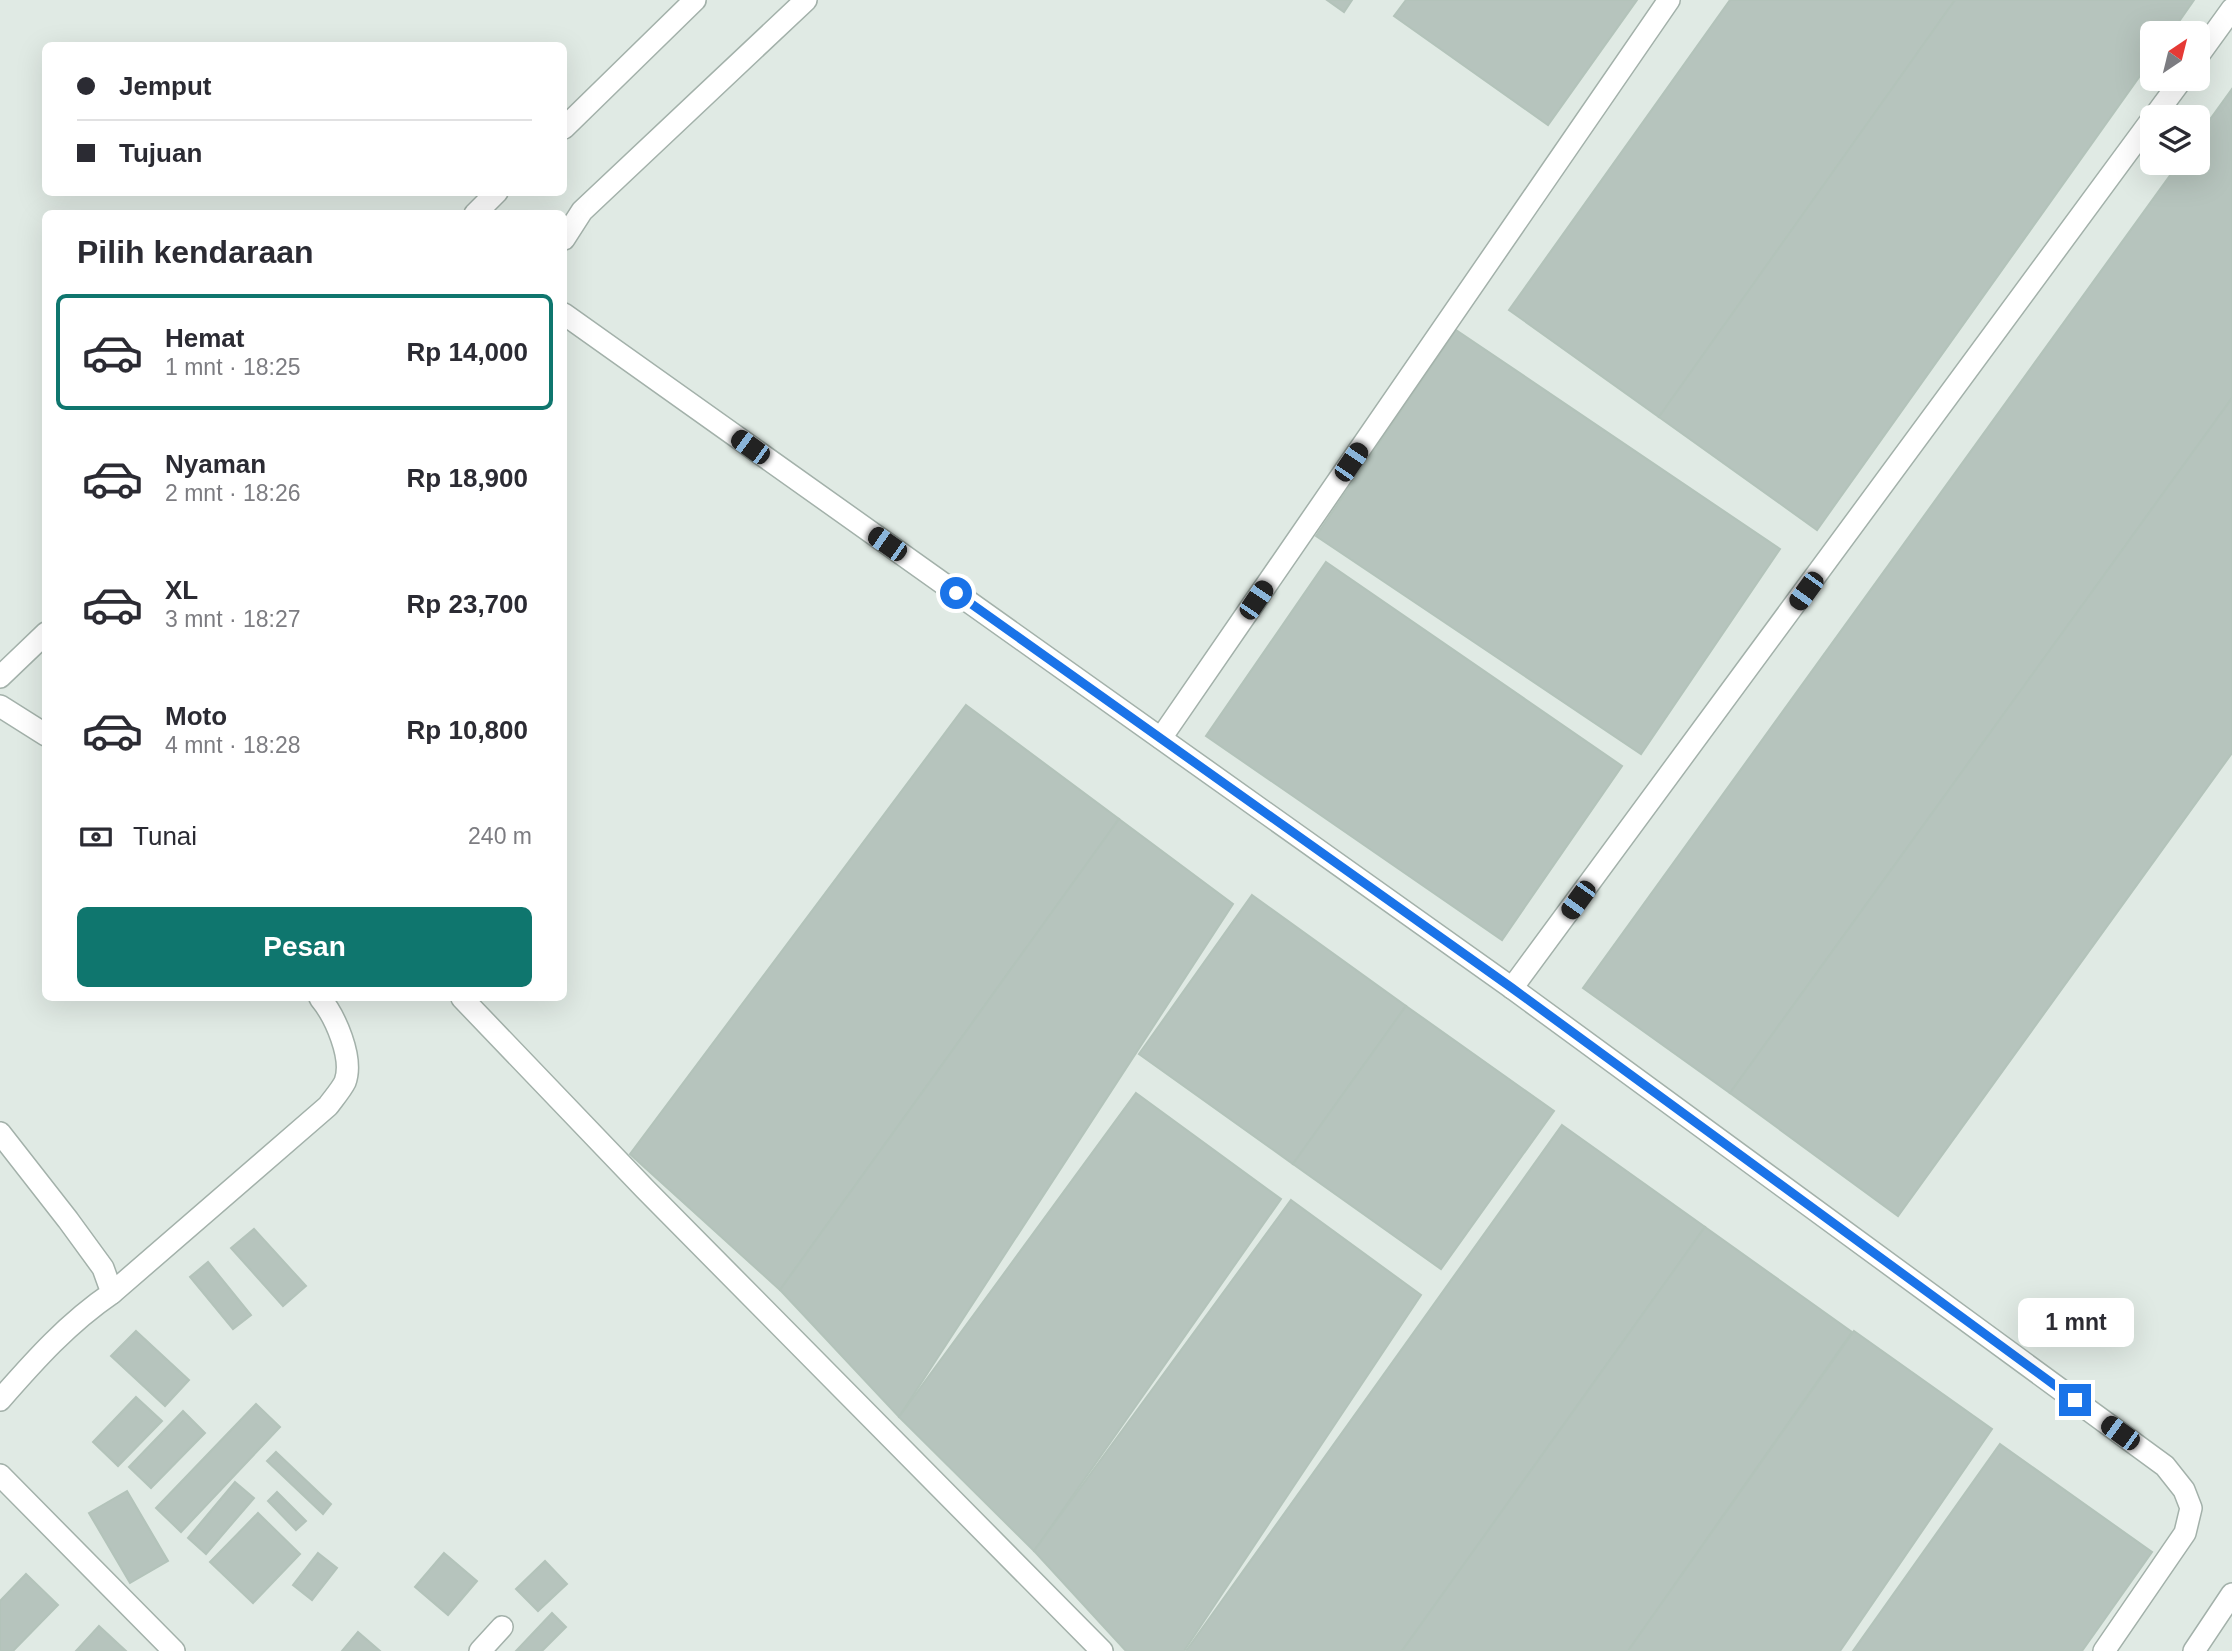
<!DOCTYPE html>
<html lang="id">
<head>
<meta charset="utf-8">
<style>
	body { margin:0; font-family:Helvetica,sans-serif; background:#f2f2f3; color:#2b2b33; height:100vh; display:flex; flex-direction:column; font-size:26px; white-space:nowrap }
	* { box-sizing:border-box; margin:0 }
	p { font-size:23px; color:#7c7c81 }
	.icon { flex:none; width:38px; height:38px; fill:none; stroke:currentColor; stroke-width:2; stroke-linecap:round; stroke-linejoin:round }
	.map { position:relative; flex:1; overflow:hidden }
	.side { position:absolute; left:42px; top:210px; width:525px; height:791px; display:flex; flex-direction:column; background:#fff; border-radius:10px; box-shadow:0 7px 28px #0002 }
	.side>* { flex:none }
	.banner { position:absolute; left:42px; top:42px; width:525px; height:154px; border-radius:10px; box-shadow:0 7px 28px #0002; display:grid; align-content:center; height:154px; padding:0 35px; background:#fff }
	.needle { width:46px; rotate:35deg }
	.controls { position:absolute; left:2140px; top:21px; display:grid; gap:14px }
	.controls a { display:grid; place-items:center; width:70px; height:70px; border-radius:10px; background:#fff; box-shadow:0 7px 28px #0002; font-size:35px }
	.end { position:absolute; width:32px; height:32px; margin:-16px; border:9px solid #1a73e8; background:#fff; box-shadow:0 0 0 4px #fff }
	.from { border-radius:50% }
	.bubble { position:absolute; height:49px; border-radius:10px; background:#fff; box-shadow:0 7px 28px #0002; font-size:23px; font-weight:700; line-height:49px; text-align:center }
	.car { position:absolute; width:21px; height:42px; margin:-21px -10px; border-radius:9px; box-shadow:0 0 5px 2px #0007; background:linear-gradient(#222 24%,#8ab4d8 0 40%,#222 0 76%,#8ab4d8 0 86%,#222 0) }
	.banner b { display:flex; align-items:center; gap:24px; height:66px; font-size:26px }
	.banner b+b { border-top:2px solid #e1e1e2 }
	.banner i { width:18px; height:18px; background:#2b2b33 }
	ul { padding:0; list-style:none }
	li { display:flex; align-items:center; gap:21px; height:116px; margin:0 14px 10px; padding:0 21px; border:4px solid transparent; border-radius:10px }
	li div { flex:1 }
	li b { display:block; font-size:26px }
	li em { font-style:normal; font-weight:700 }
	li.current { border-color:#0f766e }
	li>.icon { width:63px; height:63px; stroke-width:1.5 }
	h2 { padding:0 35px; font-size:32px; line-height:84px }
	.pay { display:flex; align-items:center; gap:18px; height:77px; padding:0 35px; font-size:26px }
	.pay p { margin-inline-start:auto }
	.primary-button { display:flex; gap:14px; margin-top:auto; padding:14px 35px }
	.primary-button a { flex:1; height:80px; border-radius:10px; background:#0f766e; color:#fff; font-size:28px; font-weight:700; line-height:80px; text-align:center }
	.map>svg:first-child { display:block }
	.building { fill:#b6c4bd; stroke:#b3c3ba; stroke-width:2 }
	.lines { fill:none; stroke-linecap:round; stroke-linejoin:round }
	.minor-casing { stroke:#a3b1aa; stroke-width:24 }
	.minor { stroke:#fff; stroke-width:21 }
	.route { stroke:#1a73e8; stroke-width:9 }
</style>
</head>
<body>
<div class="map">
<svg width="2232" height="1651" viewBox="0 0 2232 1651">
	<rect width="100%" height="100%" fill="#e0eae4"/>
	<g class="building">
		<path d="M 1327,0 L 1352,0 L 1344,12 Z"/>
		<path d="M 1406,0 L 1637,0 L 1548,125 L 1394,16 Z"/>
		<path d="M 1730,0 L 1955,0 L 1659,417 L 1509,310 Z"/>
		<path d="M 1955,0 L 2194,0 L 2171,33 L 2152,33 L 2152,59 L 1817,530 L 1659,417 Z"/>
		<path d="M 2232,89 L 2232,398 L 1730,1093 L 1583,988 L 2179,163 L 2198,163 L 2198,136 Z"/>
		<path d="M 1456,330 L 1780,549 L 1641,754 L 1316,536 Z"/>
		<path d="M 2232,398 L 2232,753 L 1898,1216 L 1730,1093 Z"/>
		<path d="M 1326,562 L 1622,766 L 1502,940 L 1206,736 Z"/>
		<path d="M 966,705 L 1119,819 L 780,1290 L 630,1154 Z"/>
		<path d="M 1119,819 L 1233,904 L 899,1417 L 780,1290 Z"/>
		<path d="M 1252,895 L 1406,1006 L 1293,1164 L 1139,1054 Z"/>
		<path d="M 1406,1006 L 1554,1111 L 1441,1269 L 1293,1164 Z"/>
		<path d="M 1136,1093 L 1281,1199 L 1034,1551 L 899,1417 Z"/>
		<path d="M 1562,1125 L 1705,1227 L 1402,1651 L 1186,1651 Z"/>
		<path d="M 1291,1200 L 1421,1295 L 1184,1651 L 1126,1651 L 1034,1551 Z"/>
		<path d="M 1705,1227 L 1852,1332 L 1628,1651 L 1402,1651 Z"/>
		<path d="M 254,1229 L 306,1286 L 283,1306 L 231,1248 Z"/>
		<path d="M 208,1262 L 251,1315 L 233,1329 L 190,1277 Z"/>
		<path d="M 136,1331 L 189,1380 L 165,1406 L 111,1356 Z"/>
		<path d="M 1854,1331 L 1992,1429 L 1840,1651 L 1628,1651 Z"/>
		<path d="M 136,1397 L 162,1421 L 118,1466 L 93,1442 Z"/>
		<path d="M 256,1404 L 280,1427 L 181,1532 L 156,1508 Z"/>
		<path d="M 183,1411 L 205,1433 L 151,1488 L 129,1467 Z"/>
		<path d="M 2000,1444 L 2152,1552 L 2082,1651 L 1853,1651 Z"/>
		<path d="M 276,1452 L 331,1504 L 323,1514 L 267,1461 Z"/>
		<path d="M 235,1482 L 254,1498 L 206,1554 L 188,1538 Z"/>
		<path d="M 127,1491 L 168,1561 L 130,1583 L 89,1513 Z"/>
		<path d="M 277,1492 L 306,1521 L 296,1530 L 268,1501 Z"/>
		<path d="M 258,1513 L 300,1554 L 253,1603 L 210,1562 Z"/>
		<path d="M 318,1553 L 337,1568 L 312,1600 L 293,1585 Z"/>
		<path d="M 444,1553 L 477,1581 L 448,1615 L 415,1587 Z"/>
		<path d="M 545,1561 L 567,1584 L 538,1611 L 516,1589 Z"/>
		<path d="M 26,1574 L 58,1605 L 13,1651 L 0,1651 L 0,1601 Z"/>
		<path d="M 552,1613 L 566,1627 L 542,1651 L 516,1651 Z"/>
		<path d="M 99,1626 L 126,1651 L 76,1651 Z"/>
		<path d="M 358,1632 L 380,1651 L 342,1651 Z"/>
	</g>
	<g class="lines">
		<g class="minor-casing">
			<g id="minor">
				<path d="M 2198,56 L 2232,9"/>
				<path d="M 2154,117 L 2182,79"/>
				<path d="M 564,128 L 695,0"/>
				<path d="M 475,214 L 497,192"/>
				<path d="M 564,239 L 582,211 L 806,0"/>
				<path d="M 564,314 L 1512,988 L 2165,1466 L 2184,1490 L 2191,1508 L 2185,1533 L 2104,1651"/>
				<path d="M 0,677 L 46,633"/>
				<path d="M 0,706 L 46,735"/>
				<path d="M 1161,738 L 1669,0"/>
				<path d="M 1512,988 L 2152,119"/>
				<path d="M 462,998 L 645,1189 L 1102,1651"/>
				<path d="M 0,1133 L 68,1220 L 103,1268 L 112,1293 C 68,1323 35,1360 0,1400"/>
				<path d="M 112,1293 L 328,1106 C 333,1099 341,1090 345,1082 C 354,1058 335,1016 320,998"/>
				<path d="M 0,1475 L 174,1651"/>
				<path d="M 480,1651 L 502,1627"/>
				<path d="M 2194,1651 L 2232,1594"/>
			</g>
		</g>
		<use href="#minor" class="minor"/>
	</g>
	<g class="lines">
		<path class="route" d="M 956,593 L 1512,988 L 2075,1400"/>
	</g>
</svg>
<div class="controls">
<a><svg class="needle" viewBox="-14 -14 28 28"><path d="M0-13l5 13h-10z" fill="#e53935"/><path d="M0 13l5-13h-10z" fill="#7c7c81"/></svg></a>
<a><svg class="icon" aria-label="layers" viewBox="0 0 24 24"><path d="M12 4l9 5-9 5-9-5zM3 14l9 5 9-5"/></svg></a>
</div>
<i class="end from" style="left:956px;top:593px"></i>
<i class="end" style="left:2075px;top:1400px"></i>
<div class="bubble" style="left:2018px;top:1298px;width:116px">1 mnt</div>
<i class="car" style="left:750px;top:447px;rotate:306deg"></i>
<i class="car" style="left:1351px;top:462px;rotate:34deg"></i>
<i class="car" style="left:887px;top:544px;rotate:305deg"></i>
<i class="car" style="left:1806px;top:591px;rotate:216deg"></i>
<i class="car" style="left:1256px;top:600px;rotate:34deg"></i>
<i class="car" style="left:1578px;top:900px;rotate:216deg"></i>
<i class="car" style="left:2120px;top:1433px;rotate:306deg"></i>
<div class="banner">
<b><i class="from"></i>Jemput</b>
<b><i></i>Tujuan</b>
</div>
<section class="side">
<h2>Pilih kendaraan</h2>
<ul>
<li class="current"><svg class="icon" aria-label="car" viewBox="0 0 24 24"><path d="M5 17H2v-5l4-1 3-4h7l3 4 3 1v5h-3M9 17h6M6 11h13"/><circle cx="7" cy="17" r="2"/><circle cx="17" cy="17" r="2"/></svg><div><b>Hemat</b><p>1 mnt · 18:25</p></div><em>Rp 14,000</em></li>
<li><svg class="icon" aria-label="car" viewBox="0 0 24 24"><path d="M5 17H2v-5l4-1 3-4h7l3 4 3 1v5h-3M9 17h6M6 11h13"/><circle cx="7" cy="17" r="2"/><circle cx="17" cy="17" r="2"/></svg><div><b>Nyaman</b><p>2 mnt · 18:26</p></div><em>Rp 18,900</em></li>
<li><svg class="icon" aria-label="car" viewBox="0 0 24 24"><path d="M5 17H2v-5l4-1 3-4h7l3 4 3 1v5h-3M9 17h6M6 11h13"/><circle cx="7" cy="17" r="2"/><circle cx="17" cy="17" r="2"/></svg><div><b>XL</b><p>3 mnt · 18:27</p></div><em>Rp 23,700</em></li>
<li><svg class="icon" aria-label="car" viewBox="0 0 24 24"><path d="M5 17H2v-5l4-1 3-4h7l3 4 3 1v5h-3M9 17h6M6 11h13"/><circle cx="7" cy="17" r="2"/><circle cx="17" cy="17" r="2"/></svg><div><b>Moto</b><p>4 mnt · 18:28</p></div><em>Rp 10,800</em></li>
</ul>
<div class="pay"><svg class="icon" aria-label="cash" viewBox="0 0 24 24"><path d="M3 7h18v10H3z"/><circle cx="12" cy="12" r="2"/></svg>Tunai<p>240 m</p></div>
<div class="primary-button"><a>Pesan</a></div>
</section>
</div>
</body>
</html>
